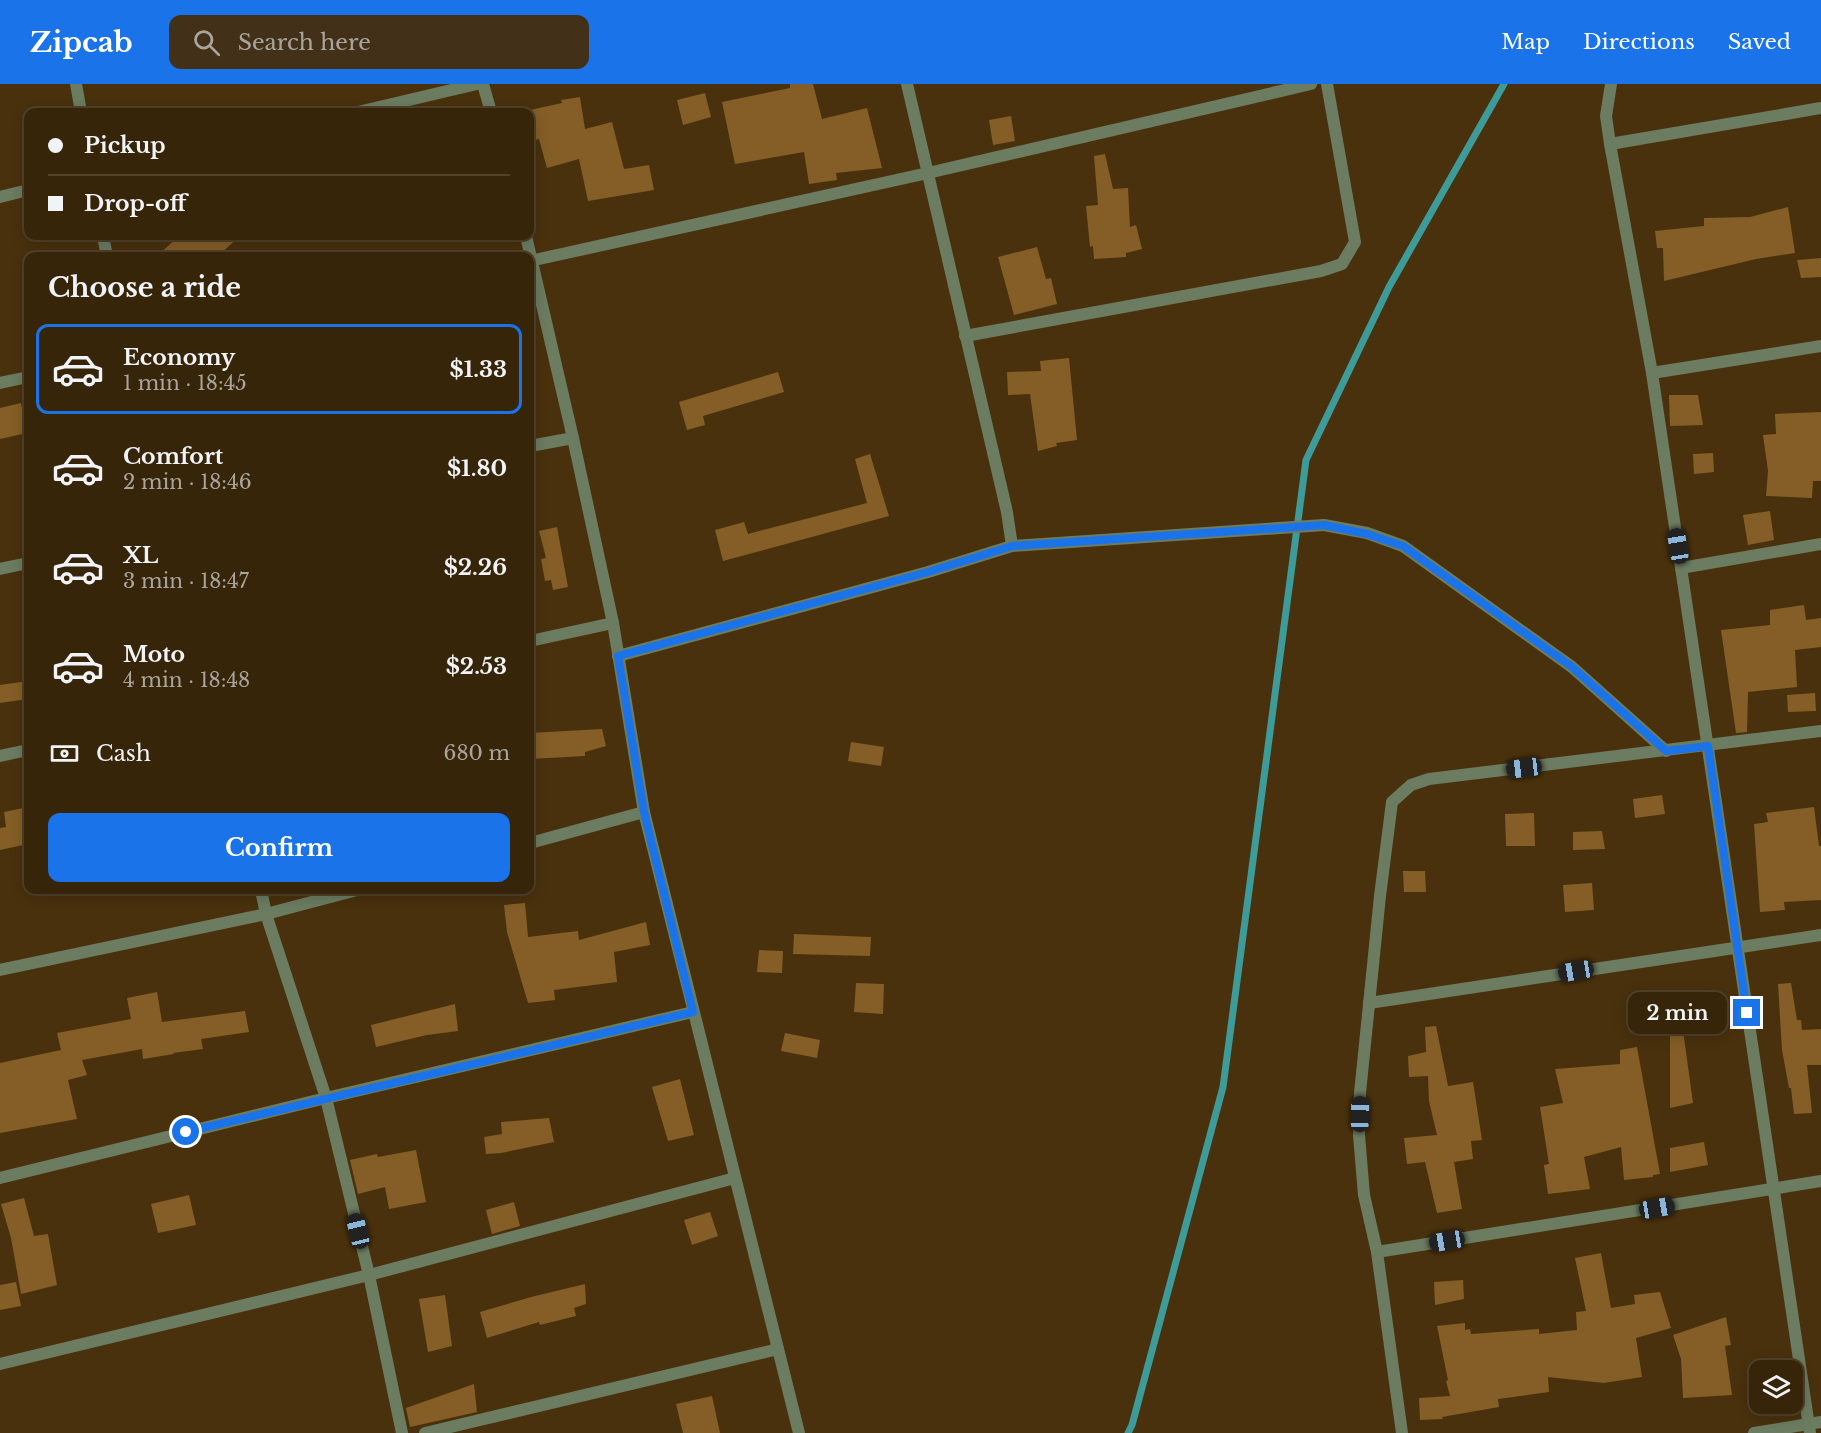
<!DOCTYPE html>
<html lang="en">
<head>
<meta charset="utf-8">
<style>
	body { margin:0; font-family:"Libre Baskerville",serif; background:#423118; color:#f1f3f6; height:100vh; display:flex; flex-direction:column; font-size:22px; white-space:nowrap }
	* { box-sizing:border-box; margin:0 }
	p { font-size:20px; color:#aaa59c }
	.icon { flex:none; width:33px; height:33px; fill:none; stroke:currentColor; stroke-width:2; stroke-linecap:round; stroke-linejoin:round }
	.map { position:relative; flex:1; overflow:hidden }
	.details { position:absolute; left:24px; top:168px; width:510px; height:642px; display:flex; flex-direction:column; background:#37250a; border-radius:12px; box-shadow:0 3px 15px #0003,0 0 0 2px #51422b }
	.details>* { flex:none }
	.top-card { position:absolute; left:24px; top:24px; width:510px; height:132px; border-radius:12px; box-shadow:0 3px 15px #0003,0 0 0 2px #51422b; display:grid; align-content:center; height:132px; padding:0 24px; background:#37250a }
	.controls { position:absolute; left:1749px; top:1276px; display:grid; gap:12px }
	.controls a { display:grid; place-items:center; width:54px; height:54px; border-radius:12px; background:#37250a; box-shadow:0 3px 15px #0003,0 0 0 2px #51422b; font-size:30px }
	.end { position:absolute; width:27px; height:27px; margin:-14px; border:8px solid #1a73e8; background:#fff; box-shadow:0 0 0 3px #fff }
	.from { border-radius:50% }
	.bubble { position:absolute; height:42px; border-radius:12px; background:#37250a; box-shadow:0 3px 15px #0003,0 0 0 2px #51422b; font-size:20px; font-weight:700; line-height:42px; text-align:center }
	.car { position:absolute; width:18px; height:36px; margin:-18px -9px; border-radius:8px; box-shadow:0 0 4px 2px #0007; background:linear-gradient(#222 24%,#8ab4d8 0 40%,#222 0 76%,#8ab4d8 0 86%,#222 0) }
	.top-card b { display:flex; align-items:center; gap:21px; height:57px; font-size:22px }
	.top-card b+b { border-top:2px solid #51422b }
	.top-card i { width:15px; height:15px; background:#f1f3f6 }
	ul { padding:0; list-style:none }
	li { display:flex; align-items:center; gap:18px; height:90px; margin:0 12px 9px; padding:0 12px; border:3px solid transparent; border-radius:12px }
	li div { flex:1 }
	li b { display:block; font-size:22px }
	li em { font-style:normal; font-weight:700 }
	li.active { border-color:#1a73e8 }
	li>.icon { width:54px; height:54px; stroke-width:1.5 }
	h2 { padding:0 24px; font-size:27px; line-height:72px }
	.pay { display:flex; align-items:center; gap:15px; height:66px; padding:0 24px; font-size:22px }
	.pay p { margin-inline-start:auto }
	.button { display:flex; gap:12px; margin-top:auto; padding:12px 24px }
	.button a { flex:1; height:69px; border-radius:12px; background:#1a73e8; color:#fff; font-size:24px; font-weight:700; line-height:69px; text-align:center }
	header { display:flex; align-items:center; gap:36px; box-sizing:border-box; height:84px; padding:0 30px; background:#1a73e8; color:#fff }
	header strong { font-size:28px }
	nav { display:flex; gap:33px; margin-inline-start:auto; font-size:21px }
	.search { width:420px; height:54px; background:#423118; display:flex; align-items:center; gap:15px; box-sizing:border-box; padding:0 21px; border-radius:12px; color:#aaa59c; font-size:22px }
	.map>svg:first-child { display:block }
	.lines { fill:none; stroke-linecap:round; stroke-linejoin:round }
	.stream { stroke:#3d9b99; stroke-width:7 }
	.building { fill:#845e26 }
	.minor { stroke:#6b7c61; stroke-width:12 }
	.route { stroke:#1a73e8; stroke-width:8 }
</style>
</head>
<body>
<header>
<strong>Zipcab</strong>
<div class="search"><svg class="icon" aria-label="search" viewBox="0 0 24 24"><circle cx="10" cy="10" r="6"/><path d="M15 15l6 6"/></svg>Search here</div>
<nav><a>Map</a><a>Directions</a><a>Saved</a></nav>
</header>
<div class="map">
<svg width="1821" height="1349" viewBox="0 0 1821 1349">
	<rect width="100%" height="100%" fill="#49310d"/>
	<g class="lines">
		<path class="stream" d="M 1128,1349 L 1132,1341 L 1223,1003 L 1306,376 L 1389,203 L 1504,0"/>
	</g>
	<g class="building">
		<path d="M 790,0 L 813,0 L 822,35 L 867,24 L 882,84 L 836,89 L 837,96 L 809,100 L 804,68 L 735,80 L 722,18 L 790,4 Z"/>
		<path d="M 705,9 L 711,33 L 683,41 L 677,16 Z"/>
		<path d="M 580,13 L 585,45 L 612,38 L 624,85 L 649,81 L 654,106 L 588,117 L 579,75 L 547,84 L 539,55 L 530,57 L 530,26 L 562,19 L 561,16 Z"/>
		<path d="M 1011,32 L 1015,57 L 993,61 L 989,36 Z"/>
		<path d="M 1105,70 L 1113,105 L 1128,104 L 1130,143 L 1136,141 L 1142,165 L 1126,169 L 1126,173 L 1094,175 L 1093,162 L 1090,163 L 1086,122 L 1098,121 L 1094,72 Z"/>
		<path d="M 1788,123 L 1795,169 L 1756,175 L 1664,197 L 1663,164 L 1657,164 L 1655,147 L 1704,142 L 1704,134 L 1750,133 Z"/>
		<path d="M 179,152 L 240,152 L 218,172 L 157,172 Z"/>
		<path d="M 1037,163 L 1046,195 L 1051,194 L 1057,220 L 1014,231 L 998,173 Z"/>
		<path d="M 1821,174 L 1821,193 L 1801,194 L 1797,176 Z"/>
		<path d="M 1069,274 L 1077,356 L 1056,359 L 1057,362 L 1038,367 L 1030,310 L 1008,311 L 1007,288 L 1041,287 L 1040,277 Z"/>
		<path d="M 778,288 L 784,308 L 703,332 L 705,341 L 687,346 L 679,318 Z"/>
		<path d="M 1669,311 L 1698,311 L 1703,341 L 1670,342 Z"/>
		<path d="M 21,319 L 27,349 L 0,355 L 0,324 Z"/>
		<path d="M 1821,328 L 1821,397 L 1813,397 L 1812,414 L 1766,412 L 1768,387 L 1763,351 L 1776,350 L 1775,330 Z"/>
		<path d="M 1713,369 L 1714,388 L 1694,390 L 1693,370 Z"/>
		<path d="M 870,370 L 889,432 L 723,477 L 715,446 L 744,438 L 748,450 L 867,419 L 855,375 Z"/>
		<path d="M 1770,427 L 1774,456 L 1748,461 L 1743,431 Z"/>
		<path d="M 557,443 L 568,503 L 553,506 L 551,496 L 545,497 L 541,475 L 546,474 L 539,447 Z"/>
		<path d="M 1804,521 L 1806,536 L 1821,534 L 1821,563 L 1795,566 L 1797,603 L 1748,608 L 1747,648 L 1736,649 L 1721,546 L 1770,541 L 1770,526 Z"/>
		<path d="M 28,597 L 28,615 L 0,619 L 0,601 Z"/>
		<path d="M 1815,609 L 1816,627 L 1788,628 L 1787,611 Z"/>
		<path d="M 602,645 L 606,662 L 585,668 L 585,672 L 530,675 L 530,649 Z"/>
		<path d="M 851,658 L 884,663 L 881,682 L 848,677 Z"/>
		<path d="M 1662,711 L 1665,730 L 1635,734 L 1633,715 Z"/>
		<path d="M 28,723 L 28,760 L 0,766 L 0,744 L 6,743 L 4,728 Z"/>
		<path d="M 1814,723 L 1819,762 L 1821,762 L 1821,816 L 1784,818 L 1785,826 L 1760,828 L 1754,740 L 1768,738 L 1766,729 Z"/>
		<path d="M 1534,729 L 1535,762 L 1506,762 L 1505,730 Z"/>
		<path d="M 1602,747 L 1605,765 L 1573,766 L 1573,748 Z"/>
		<path d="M 1403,787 L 1425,787 L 1426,808 L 1404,808 Z"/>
		<path d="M 1592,799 L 1594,826 L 1565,828 L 1563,801 Z"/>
		<path d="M 525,819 L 528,853 L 578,847 L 579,856 L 646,838 L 650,861 L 614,868 L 617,898 L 554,906 L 555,916 L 528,919 L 507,848 L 504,821 Z"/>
		<path d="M 794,850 L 871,853 L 870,872 L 793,870 Z"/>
		<path d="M 759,866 L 783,867 L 782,889 L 757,888 Z"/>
		<path d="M 856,899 L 884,900 L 883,930 L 854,928 Z"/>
		<path d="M 1791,899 L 1797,936 L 1801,936 L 1802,946 L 1821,945 L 1821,981 L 1807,981 L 1812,1029 L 1794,1030 L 1791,1004 L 1789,1004 L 1782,966 L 1778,900 Z"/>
		<path d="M 157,908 L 162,938 L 245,927 L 249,948 L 201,955 L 203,965 L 173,969 L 174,970 L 143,975 L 142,965 L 82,976 L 87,991 L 68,996 L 77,1035 L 0,1049 L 0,979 L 61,966 L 57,949 L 131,935 L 127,914 Z"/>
		<path d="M 455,920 L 458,947 L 427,951 L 376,963 L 371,941 Z"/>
		<path d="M 1682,939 L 1693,1019 L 1670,1024 L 1670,940 Z"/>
		<path d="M 1436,942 L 1448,1002 L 1473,998 L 1482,1056 L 1471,1057 L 1473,1075 L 1454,1078 L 1462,1125 L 1437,1129 L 1425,1078 L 1407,1080 L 1404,1054 L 1437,1051 L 1429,1017 L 1428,992 L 1409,993 L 1408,972 L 1426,968 L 1425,943 Z"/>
		<path d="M 785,949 L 820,956 L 817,974 L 781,967 Z"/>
		<path d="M 1637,963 L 1660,1090 L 1653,1091 L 1653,1093 L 1624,1096 L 1621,1063 L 1584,1073 L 1590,1105 L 1548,1110 L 1544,1081 L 1549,1080 L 1540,1023 L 1563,1019 L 1555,985 L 1620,980 L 1620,966 Z"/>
		<path d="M 680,995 L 694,1051 L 668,1057 L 652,1003 Z"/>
		<path d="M 549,1034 L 554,1058 L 501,1069 L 486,1070 L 484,1053 L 502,1050 L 501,1038 Z"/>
		<path d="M 1704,1058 L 1708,1081 L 1670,1088 L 1670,1064 Z"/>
		<path d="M 416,1066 L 426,1118 L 389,1125 L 385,1103 L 358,1110 L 350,1076 L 377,1070 L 378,1073 Z"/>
		<path d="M 189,1111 L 196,1141 L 158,1149 L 151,1120 Z"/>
		<path d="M 24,1114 L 34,1152 L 48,1150 L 57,1201 L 21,1210 L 11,1154 L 1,1120 Z"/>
		<path d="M 514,1118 L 520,1142 L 492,1150 L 486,1126 Z"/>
		<path d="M 710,1128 L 718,1152 L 692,1161 L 684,1136 Z"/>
		<path d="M 1601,1169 L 1611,1224 L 1635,1220 L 1634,1211 L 1660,1208 L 1671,1244 L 1636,1254 L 1642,1293 L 1604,1299 L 1548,1293 L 1549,1308 L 1498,1315 L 1499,1323 L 1442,1333 L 1443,1335 L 1420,1336 L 1419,1314 L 1450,1312 L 1446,1297 L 1448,1296 L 1437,1242 L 1465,1239 L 1465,1246 L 1470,1245 L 1471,1250 L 1539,1245 L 1539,1250 L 1577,1246 L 1576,1228 L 1586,1227 L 1575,1174 Z"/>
		<path d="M 1463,1196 L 1464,1215 L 1435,1221 L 1434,1198 Z"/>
		<path d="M 16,1198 L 21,1222 L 0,1226 L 0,1201 Z"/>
		<path d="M 585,1200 L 586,1220 L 574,1224 L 576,1232 L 540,1241 L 539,1238 L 487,1254 L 480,1228 L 531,1213 Z"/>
		<path d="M 445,1211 L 452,1262 L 428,1268 L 419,1215 Z"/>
		<path d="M 1726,1233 L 1731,1261 L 1725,1262 L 1732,1311 L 1683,1314 L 1681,1275 L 1673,1251 Z"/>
		<path d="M 474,1300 L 477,1328 L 410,1343 L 406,1324 Z"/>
		<path d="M 712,1312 L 720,1349 L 683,1349 L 676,1320 Z"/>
	</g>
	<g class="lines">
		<g class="minor">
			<path d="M 76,0 L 81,28"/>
			<path d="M 483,0 L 491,28"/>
			<path d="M 907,0 L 1007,428 L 1012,462"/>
			<path d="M 1611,0 L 1606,32 L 1610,60 L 1652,289 L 1810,1349"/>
			<path d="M 358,28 L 477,0"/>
			<path d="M 1610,60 L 1821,24"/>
			<path d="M 0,113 L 28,106"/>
			<path d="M 103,152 L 107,172"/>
			<path d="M 526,152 L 573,354 L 613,539 L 644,728 L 799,1349"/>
			<path d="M 530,177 L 928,89 L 1311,0"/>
			<path d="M 965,252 L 1321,187 L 1342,180 L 1355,158 L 1327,0"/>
			<path d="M 1652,289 L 1821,262"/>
			<path d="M 0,299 L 28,293"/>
			<path d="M 530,362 L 573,354"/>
			<path d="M 1681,484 L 1821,460"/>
			<path d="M 0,485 L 28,479"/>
			<path d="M 530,557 L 613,539"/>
			<path d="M 618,572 L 928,488 L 1012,462 L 1324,441 L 1367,449 L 1403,462 L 1572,583 L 1666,667"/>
			<path d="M 0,672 L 28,666"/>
			<path d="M 530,759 L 644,728"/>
			<path d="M 261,806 L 266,830 L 326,1014 L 369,1191 L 402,1349"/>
			<path d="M 0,886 L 266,830 L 357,806"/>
			<path d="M 1369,919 L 1821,851"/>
			<path d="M 0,1094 L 326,1014 L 693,928"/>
			<path d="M 1377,1168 L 1821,1097"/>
			<path d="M 0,1280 L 369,1191 L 735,1094"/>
			<path d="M 425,1349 L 778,1265"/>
			<path d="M 1402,1349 L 1377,1168 L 1364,1111 L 1359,1051 L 1360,1009 L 1380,812 L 1392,718 L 1411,701 L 1429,695 L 1821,647"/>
			<path d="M 1754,1349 L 1821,1338"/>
		</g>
	</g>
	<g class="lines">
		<path class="route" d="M 186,1048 L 693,928 L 644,728 L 618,572 L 928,488 L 1012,462 L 1324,441 L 1367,450 L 1403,462 L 1572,583 L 1666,667 L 1708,662 L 1747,929"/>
	</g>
</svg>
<div class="controls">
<a><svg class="icon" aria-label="layers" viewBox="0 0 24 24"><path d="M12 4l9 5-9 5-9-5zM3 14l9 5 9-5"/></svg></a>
</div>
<i class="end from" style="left:186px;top:1048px"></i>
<i class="end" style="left:1747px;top:929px"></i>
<div class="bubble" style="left:1628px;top:908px;width:99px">2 min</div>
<i class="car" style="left:1678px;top:462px;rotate:351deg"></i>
<i class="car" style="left:1524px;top:684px;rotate:263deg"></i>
<i class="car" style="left:1576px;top:887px;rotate:261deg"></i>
<i class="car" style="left:1360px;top:1030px;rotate:1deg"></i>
<i class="car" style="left:1657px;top:1124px;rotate:81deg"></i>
<i class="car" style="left:358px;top:1147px;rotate:346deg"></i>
<i class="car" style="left:1447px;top:1157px;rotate:261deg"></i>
<div class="top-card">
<b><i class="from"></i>Pickup</b>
<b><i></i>Drop-off</b>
</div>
<section class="details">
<h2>Choose a ride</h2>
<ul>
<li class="active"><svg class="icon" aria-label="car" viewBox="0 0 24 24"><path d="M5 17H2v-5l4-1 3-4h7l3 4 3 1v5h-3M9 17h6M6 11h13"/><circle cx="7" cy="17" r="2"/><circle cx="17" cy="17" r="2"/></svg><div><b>Economy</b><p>1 min · 18:45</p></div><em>$1.33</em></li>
<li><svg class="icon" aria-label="car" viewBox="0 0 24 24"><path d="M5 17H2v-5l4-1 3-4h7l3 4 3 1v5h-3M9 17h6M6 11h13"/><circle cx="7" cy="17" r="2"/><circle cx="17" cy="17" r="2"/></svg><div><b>Comfort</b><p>2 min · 18:46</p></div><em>$1.80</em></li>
<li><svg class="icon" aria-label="car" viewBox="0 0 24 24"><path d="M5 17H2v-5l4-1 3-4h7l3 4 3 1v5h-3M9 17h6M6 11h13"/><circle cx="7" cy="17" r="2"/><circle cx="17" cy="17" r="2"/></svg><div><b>XL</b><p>3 min · 18:47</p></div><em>$2.26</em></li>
<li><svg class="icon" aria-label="car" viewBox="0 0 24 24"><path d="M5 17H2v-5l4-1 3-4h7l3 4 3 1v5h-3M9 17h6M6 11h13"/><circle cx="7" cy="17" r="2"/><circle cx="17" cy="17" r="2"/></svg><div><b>Moto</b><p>4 min · 18:48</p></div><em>$2.53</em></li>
</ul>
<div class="pay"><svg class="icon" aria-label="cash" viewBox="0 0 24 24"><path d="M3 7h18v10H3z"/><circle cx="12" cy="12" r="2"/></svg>Cash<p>680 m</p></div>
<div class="button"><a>Confirm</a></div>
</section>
</div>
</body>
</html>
